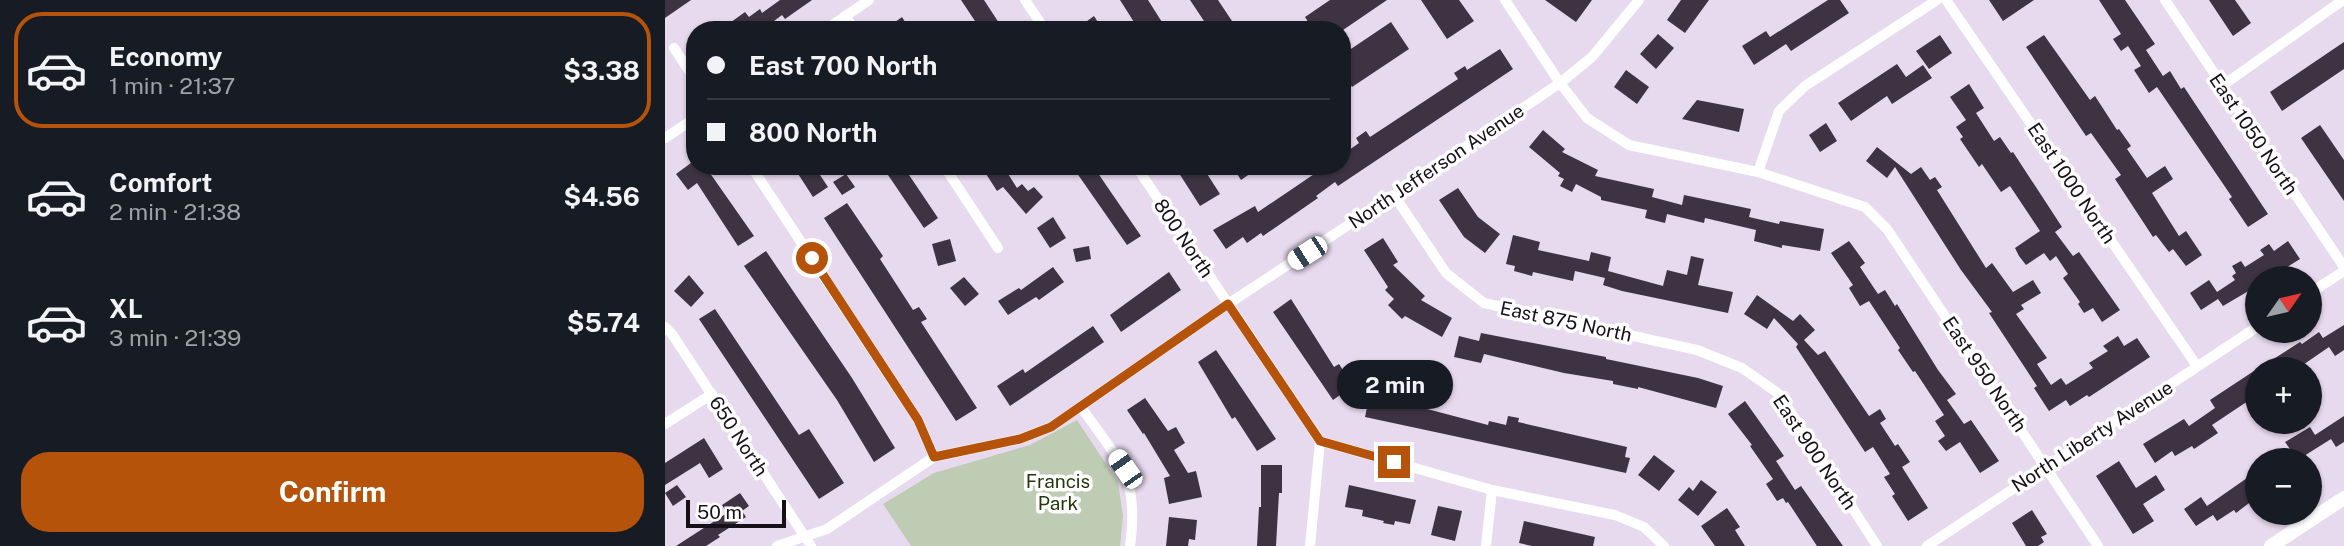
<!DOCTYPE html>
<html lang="en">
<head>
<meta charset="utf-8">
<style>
	body { margin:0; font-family:"Public Sans",sans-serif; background:#242831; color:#f1f3f6; height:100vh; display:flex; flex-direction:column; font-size:26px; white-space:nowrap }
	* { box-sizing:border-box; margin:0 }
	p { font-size:23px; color:#9ea1a6 }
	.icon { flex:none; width:38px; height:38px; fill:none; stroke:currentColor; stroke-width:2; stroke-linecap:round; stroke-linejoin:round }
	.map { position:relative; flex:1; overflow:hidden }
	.side { display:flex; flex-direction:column; background:#171b24; width:665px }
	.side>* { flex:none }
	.top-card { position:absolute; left:21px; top:21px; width:665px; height:154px; border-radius:28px; box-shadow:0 2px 5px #0004; display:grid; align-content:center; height:154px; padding:0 21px; background:#171b24 }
	.needle { width:46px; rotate:56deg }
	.buttons { position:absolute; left:1580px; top:266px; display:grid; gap:14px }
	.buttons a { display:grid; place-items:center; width:77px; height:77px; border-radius:50%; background:#171b24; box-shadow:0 2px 5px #0004; font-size:35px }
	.scale { position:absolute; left:21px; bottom:18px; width:100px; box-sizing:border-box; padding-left:7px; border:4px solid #161118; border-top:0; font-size:19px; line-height:24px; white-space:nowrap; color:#161118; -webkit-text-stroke:5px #fff; paint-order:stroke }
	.end { position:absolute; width:32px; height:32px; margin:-16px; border:9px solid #b45309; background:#fff; box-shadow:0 0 0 4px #fff }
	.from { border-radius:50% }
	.bubble { position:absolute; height:49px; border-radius:24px; background:#171b24; box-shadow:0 2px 5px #0004; font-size:23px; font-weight:700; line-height:49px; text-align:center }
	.car { position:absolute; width:21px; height:42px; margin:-21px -10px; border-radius:9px; box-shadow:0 0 5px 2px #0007; background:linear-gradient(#fff 24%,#345 0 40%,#fff 0 76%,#345 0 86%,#fff 0) }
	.top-card b { display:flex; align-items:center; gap:24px; height:66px; font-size:26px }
	.top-card b+b { border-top:2px solid #363941 }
	.top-card i { width:18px; height:18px; background:#f1f3f6 }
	ul { padding:12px 0 0; list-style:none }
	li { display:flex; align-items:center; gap:21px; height:116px; margin:0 14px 10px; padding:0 7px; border:4px solid transparent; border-radius:28px }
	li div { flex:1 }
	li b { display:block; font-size:26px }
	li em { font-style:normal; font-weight:700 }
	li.on { border-color:#b45309 }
	li>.icon { width:63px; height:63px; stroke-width:1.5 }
	.action { display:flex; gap:14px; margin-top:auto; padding:14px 21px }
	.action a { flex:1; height:80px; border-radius:28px; background:#b45309; color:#fff; font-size:28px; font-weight:700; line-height:80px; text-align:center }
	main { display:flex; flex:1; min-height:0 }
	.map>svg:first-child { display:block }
	.green { fill:#beccb4 }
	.building { fill:#3e3343 }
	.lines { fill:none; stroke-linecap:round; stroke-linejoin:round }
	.minor { stroke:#fff; stroke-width:10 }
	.tertiary { stroke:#fff; stroke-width:14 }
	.route { stroke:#b45309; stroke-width:9 }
	.labels { text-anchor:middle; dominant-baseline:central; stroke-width:7; stroke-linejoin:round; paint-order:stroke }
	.street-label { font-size:19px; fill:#161118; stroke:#fff }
	.park-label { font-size:19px; fill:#24390f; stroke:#fff }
</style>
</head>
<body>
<main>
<section class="side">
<ul>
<li class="on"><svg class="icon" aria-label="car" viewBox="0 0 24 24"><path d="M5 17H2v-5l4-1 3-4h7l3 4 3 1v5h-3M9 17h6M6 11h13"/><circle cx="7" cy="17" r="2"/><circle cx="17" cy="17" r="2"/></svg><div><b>Economy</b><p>1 min · 21:37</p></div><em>$3.38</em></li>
<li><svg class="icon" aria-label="car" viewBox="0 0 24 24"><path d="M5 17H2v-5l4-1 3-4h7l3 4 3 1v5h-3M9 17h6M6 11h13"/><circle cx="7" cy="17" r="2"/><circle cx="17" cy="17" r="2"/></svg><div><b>Comfort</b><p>2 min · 21:38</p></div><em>$4.56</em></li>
<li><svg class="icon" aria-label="car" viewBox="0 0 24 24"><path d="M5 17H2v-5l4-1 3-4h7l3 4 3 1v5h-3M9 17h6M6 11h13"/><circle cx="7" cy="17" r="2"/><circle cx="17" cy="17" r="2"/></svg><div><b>XL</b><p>3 min · 21:39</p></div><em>$5.74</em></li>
</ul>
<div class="action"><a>Confirm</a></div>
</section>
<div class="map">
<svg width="1679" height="546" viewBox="0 0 1679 546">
	<rect width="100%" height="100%" fill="#e7d9ee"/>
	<path class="green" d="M 412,420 L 453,482 L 458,516 L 455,546 L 246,546 L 218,504 L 269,473 L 365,445 Z"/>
	<g class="building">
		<path d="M 0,0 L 26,0 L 0,18 Z"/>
		<path d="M 115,0 L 147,0 L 120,19 L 117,15 L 97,30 L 55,30 L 80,12 L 84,17 L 95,9 L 97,13 Z"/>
		<path d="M 296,0 L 319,0 L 334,23 L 324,30 L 316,30 Z"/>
		<path d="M 455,0 L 483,0 L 502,30 L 474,30 Z"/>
		<path d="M 525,0 L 553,0 L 569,24 L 561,30 L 545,30 Z"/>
		<path d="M 665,0 L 722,0 L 678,30 L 648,30 L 640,17 Z"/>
		<path d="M 756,0 L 794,0 L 809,21 L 782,39 Z"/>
		<path d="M 880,0 L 927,0 L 911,22 Z"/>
		<path d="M 1016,0 L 1044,0 L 1020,33 L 1002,20 Z"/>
		<path d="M 1163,0 L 1175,0 L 1184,13 L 1126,51 L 1121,44 L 1089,65 L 1077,46 L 1101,31 L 1105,37 Z"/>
		<path d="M 1324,0 L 1369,0 L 1338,21 Z"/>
		<path d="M 1434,0 L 1460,0 L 1490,44 L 1481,50 L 1498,76 L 1505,71 L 1516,89 L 1519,87 L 1603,214 L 1583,227 L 1564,199 L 1567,197 L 1492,87 L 1484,93 L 1469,70 L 1476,66 L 1463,46 L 1456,51 L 1448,39 L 1456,34 Z"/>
		<path d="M 1544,0 L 1570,0 L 1586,23 L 1568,36 Z"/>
		<path d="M 429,16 L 438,30 L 410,30 Z"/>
		<path d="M 237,17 L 245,30 L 219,30 Z"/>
		<path d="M 726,22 L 744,49 L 687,87 L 677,73 L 677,55 Z"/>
		<path d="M 993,34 L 1009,48 L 991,69 L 975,54 Z"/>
		<path d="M 1275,35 L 1287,53 L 1264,69 L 1251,51 Z"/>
		<path d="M 1379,35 L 1425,100 L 1430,96 L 1452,130 L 1454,129 L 1466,146 L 1462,149 L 1482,178 L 1500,166 L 1508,179 L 1487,193 L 1514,236 L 1521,231 L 1537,255 L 1521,266 L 1508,249 L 1504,252 L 1491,235 L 1488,237 L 1450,179 L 1456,175 L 1426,133 L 1421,136 L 1361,47 Z"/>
		<path d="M 1679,42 L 1679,69 L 1617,111 L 1605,92 Z"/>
		<path d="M 835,49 L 848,69 L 673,186 L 670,182 L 651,196 L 653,198 L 598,236 L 596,233 L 582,243 L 578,237 L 561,249 L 548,230 L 590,206 L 593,212 L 661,166 L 677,166 L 677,155 L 694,143 L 691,138 L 701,131 L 705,137 L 793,79 L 789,73 L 800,66 L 802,70 Z"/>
		<path d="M 1232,64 L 1241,77 L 1258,65 L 1267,78 L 1227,104 L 1222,96 L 1186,121 L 1173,103 Z"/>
		<path d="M 961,70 L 984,87 L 972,104 L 949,87 Z"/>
		<path d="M 1304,84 L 1319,108 L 1311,113 L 1329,141 L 1335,137 L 1346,153 L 1348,152 L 1397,227 L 1390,232 L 1408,256 L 1414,252 L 1455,310 L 1437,322 L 1428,308 L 1419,313 L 1413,304 L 1415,302 L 1398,278 L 1403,274 L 1391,256 L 1385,261 L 1379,253 L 1361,265 L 1354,256 L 1350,248 L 1375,231 L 1345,186 L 1336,192 L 1317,164 L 1314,167 L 1295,139 L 1298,137 L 1291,127 L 1301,120 L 1285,97 Z"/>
		<path d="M 1032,100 L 1079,109 L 1074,132 L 1017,119 Z"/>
		<path d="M 1161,123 L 1172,141 L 1155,152 L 1144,135 Z"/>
		<path d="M 1655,125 L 1679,160 L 1679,201 L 1636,138 Z"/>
		<path d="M 878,130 L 900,149 L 897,152 L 933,170 L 930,176 L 989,189 L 987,197 L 1017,205 L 1019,195 L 1086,209 L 1084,217 L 1114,224 L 1115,221 L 1159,229 L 1155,251 L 1117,245 L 1117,248 L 1089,241 L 1091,230 L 1040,218 L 1039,223 L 1002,214 L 1000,223 L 980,218 L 982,210 L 936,200 L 936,197 L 911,184 L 907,192 L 895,186 L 899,179 L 893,176 L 895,173 L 864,147 Z"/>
		<path d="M 1212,147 L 1246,174 L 1256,167 L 1265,180 L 1270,177 L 1277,187 L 1272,190 L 1321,268 L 1327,263 L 1348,292 L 1368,280 L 1376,293 L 1356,305 L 1359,309 L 1351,314 L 1382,358 L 1372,364 L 1386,385 L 1396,378 L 1401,385 L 1428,368 L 1424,363 L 1443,351 L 1438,346 L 1453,336 L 1459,346 L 1472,338 L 1485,357 L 1424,397 L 1422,395 L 1405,406 L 1401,400 L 1384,411 L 1369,388 L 1372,386 L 1324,313 L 1327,312 L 1296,270 L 1230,167 L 1222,178 L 1201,161 Z"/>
		<path d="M 30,160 L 30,166 L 40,166 L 89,236 L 73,246 L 32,183 L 23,190 L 11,174 Z"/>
		<path d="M 128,166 L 149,166 L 163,187 L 148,197 Z"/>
		<path d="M 230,166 L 238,166 L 273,218 L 259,228 L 221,172 Z"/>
		<path d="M 316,166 L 338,166 L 352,188 L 357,184 L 363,191 L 369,187 L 378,197 L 361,214 L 338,187 L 332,191 Z"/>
		<path d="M 407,166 L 428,166 L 476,236 L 462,245 Z"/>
		<path d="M 519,166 L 537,166 L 555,194 L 535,206 L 512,170 Z"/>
		<path d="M 567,166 L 596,166 L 576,180 Z"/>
		<path d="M 181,174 L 190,187 L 177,195 L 168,182 Z"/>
		<path d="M 793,188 L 813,217 L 835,234 L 820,253 L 799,237 L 774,200 Z"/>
		<path d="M 182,203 L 218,256 L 215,259 L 248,310 L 254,307 L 262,319 L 256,322 L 312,408 L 291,421 L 159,218 Z"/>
		<path d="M 388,217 L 401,238 L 385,248 L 372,228 Z"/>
		<path d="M 848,235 L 875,242 L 873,250 L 924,261 L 926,252 L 946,257 L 943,271 L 998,286 L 1002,270 L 1022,275 L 1026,256 L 1039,259 L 1033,285 L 1068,292 L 1063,313 L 957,291 L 938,285 L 940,278 L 910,271 L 908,281 L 868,272 L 867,276 L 849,271 L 850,266 L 841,264 Z"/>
		<path d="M 718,238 L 733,262 L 728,265 L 760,296 L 756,300 L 787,318 L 777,337 L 740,316 L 737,319 L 723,305 L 729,299 L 720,290 L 723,287 L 699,250 Z"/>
		<path d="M 285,239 L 291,261 L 273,266 L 267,244 Z"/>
		<path d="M 1184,241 L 1200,263 L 1195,267 L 1213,294 L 1220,290 L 1230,306 L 1232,304 L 1273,370 L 1291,394 L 1282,400 L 1299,424 L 1306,420 L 1334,461 L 1315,473 L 1295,442 L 1281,451 L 1273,441 L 1280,436 L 1270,421 L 1279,415 L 1250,371 L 1248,372 L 1233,350 L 1235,348 L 1204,301 L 1195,306 L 1184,288 L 1188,285 L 1166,253 Z"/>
		<path d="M 1623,241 L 1635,259 L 1605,278 L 1592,278 L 1592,286 L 1558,306 L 1553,299 L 1536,310 L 1525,293 L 1544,280 L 1552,292 L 1570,280 L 1567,276 L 1571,273 L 1567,266 L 1576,261 L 1580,267 L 1599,255 L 1595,250 L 1604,244 L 1609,251 Z"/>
		<path d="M 424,246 L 426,259 L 411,262 L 408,249 Z"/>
		<path d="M 101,251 L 187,378 L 230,448 L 209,462 L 172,400 L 79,266 Z"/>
		<path d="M 388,267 L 399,282 L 374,300 L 371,297 L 343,315 L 333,301 L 354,288 L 356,290 Z"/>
		<path d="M 504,272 L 516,290 L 456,332 L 445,315 Z"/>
		<path d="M 24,275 L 39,293 L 26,307 L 9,291 Z"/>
		<path d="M 299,277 L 314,294 L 300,306 L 285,288 Z"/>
		<path d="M 1092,295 L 1128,321 L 1135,314 L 1150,330 L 1139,340 L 1153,355 L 1160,351 L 1204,416 L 1215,409 L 1221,419 L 1215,423 L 1230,446 L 1233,444 L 1245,462 L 1237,467 L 1263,508 L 1243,521 L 1227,496 L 1230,494 L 1219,477 L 1225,474 L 1208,447 L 1200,452 L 1131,347 L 1133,344 L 1109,318 L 1102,329 L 1079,314 Z"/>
		<path d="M 626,299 L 669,367 L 674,364 L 688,386 L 668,400 L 608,312 Z"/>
		<path d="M 50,309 L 134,435 L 144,429 L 179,483 L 154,499 L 34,319 Z"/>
		<path d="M 1679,325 L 1679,350 L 1670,356 L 1664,347 L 1632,369 L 1593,369 L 1635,342 L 1637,344 L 1654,332 L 1658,338 Z"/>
		<path d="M 428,326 L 439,342 L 345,406 L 332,386 L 358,369 L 360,373 Z"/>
		<path d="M 816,333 L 941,357 L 941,359 L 1033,378 L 1058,386 L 1051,408 L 973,387 L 973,389 L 948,384 L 948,381 L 899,373 L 819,354 L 816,363 L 789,357 L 794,336 L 814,341 Z"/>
		<path d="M 551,350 L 611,439 L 592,451 L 570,417 L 567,419 L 533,362 Z"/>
		<path d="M 1592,369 L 1592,395 L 1547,425 L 1553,433 L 1529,449 L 1527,446 L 1510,456 L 1507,451 L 1490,463 L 1478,444 L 1519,419 L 1524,426 L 1550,408 L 1545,400 Z"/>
		<path d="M 705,394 L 823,425 L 824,421 L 841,425 L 843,416 L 854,418 L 853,422 L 962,447 L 960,457 L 965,458 L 961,473 L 700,417 Z"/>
		<path d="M 480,398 L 503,431 L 511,427 L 520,443 L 509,450 L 523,473 L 531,471 L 537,497 L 504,504 L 499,478 L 505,476 L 479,433 L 478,434 L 462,410 Z"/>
		<path d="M 1080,401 L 1119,456 L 1111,461 L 1130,490 L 1136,486 L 1178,546 L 1152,546 L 1123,502 L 1121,503 L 1118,498 L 1112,501 L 1101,484 L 1108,479 L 1085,446 L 1087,445 L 1063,414 Z"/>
		<path d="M 1679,416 L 1679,442 L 1671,447 L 1666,439 L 1639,456 L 1642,460 L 1609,460 L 1625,449 L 1620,442 L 1645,427 L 1650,435 Z"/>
		<path d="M 39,438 L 58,469 L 44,478 L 35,463 L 0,485 L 0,463 Z"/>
		<path d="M 989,455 L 1010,471 L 994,491 L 973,475 Z"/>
		<path d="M 1454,461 L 1471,488 L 1491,475 L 1500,490 L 1478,504 L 1489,521 L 1468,534 L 1431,476 Z"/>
		<path d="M 596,465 L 617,465 L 617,493 L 614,493 L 611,546 L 592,546 L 594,507 L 596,507 Z"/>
		<path d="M 1592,471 L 1592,497 L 1571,513 L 1569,510 L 1552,521 L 1548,515 L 1531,526 L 1519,509 L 1536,497 L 1542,506 Z"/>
		<path d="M 1036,480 L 1052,492 L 1033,516 L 1013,500 L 1024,487 L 1028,491 Z"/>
		<path d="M 12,485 L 21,497 L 8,506 L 0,493 Z"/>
		<path d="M 684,485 L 751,500 L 745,524 L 730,521 L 729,525 L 718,523 L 719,521 L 697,516 L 698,510 L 680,507 Z"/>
		<path d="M 75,493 L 84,506 L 77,511 L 81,517 L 53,535 L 55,537 L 41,546 L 11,546 L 62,513 L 57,505 Z"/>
		<path d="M 773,506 L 797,511 L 790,541 L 766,535 Z"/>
		<path d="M 1062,508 L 1075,527 L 1070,530 L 1080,546 L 1050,546 L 1036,526 Z"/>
		<path d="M 1367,510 L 1382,534 L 1376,537 L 1379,542 L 1373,546 L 1361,546 L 1347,523 Z"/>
		<path d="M 504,517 L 532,520 L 530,540 L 524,539 L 523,546 L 501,546 Z"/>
		<path d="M 859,521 L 930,537 L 928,546 L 867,546 L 854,543 Z"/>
	</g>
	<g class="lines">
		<g class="minor">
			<path d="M 360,0 L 380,30"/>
			<path d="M 840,0 L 895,83 L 922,118 L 964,145 L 1093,172 L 1200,207 L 1222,229 L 1433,546"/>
			<path d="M 1281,0 L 1532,366"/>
			<path d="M 1500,0 L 1679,267"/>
			<path d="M 180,16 L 190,30"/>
			<path d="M 160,30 L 204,0"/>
			<path d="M 9,48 L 30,80"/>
			<path d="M 1557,86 L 1678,0"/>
			<path d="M 0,138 L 30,118"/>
			<path d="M 86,166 L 253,420 L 269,457"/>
			<path d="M 279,166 L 333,248"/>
			<path d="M 471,166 L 655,441 L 827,490 L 950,515 L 979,527 L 999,546"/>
			<path d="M 1093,172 L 1114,111 L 1140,86 L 1272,0"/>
			<path d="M 729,195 L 781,273 L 819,303 L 1032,350 L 1077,368 L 1114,394 L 1212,546"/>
			<path d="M 1645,293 L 1679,271"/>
			<path d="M 0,327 L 7,334 L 146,546"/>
			<path d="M 416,407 C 453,460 475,476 465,546"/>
			<path d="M 0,424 L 47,394"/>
			<path d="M 112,546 L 162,529 L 269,457 L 355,439 L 386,427 L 563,304 L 729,195 L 895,83 L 927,57 L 974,0"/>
			<path d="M 645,546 L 655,441"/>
			<path d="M 821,546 L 827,490"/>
			<path d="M 1262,546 L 1592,327"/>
		</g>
		<path class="tertiary" d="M 1606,546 L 1679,498"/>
	</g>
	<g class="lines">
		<path class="route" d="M 147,258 L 253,420 L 269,457 L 355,439 L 386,427 L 563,304 L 655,441 L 729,462"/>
	</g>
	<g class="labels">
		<g class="street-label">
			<text transform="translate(1589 134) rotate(56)">East 1050 North</text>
			<text transform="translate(771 166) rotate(-34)">North Jefferson Avenue</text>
			<text transform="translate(1407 183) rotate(56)">East 1000 North</text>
			<text transform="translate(519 238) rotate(56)">800 North</text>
			<text transform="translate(901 321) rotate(12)">East 875 North</text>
			<text transform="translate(1320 374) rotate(56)">East 950 North</text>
			<text transform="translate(74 436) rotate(57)">650 North</text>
			<text transform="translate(1427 436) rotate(-33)">North Liberty Avenue</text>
			<text transform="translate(1150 452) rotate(56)">East 900 North</text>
		</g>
		<g class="park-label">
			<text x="393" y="481">Francis<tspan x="393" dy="22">Park</tspan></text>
		</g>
	</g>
</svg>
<div class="buttons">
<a><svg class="needle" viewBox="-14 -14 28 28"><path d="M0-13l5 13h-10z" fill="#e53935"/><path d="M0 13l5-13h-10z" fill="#9ea1a6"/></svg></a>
<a>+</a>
<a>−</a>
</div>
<div class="scale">50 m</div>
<i class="end from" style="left:147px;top:258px"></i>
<i class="end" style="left:729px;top:462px"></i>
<div class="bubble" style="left:672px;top:360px;width:116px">2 min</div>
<i class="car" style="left:642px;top:253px;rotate:237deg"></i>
<i class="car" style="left:460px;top:469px;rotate:325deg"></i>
<div class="top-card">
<b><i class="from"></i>East 700 North</b>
<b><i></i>800 North</b>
</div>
</div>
</main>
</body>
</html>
